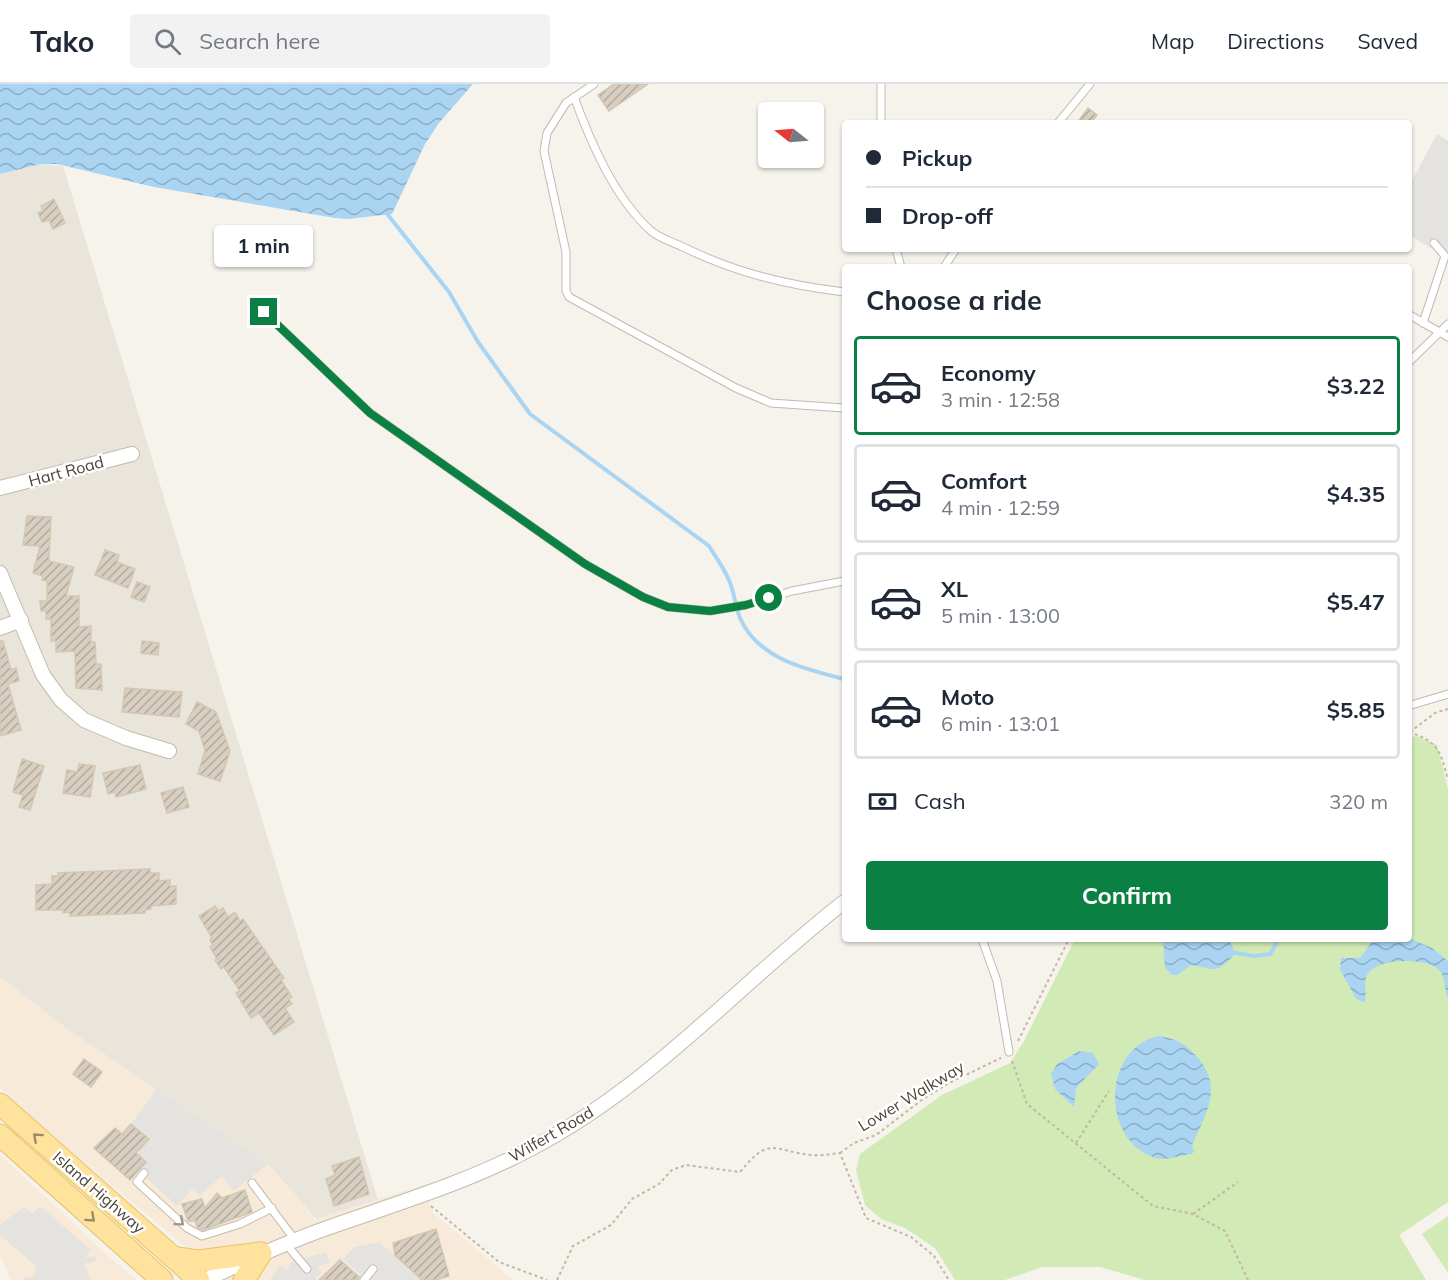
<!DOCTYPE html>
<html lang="en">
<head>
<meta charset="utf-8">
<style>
	body { margin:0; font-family:Mulish,sans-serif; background:#f2f2f3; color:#1f2937; height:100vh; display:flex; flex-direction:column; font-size:22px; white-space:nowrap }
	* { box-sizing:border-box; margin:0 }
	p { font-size:20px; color:#747a83 }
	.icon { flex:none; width:33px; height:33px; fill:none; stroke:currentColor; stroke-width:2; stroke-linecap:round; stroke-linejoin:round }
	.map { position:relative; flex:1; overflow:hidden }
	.drawer { position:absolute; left:842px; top:180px; width:570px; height:678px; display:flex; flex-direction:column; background:#fff; border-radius:6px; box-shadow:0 2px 4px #0004 }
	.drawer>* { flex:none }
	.banner { position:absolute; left:842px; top:36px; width:570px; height:132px; border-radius:6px; box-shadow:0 2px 4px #0004; display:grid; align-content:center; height:132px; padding:0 24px; background:#fff }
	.needle { width:39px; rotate:287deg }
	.buttons { position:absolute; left:758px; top:18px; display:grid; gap:12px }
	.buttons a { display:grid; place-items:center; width:66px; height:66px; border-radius:6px; background:#fff; box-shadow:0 2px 4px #0004; font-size:30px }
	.end { position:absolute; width:27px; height:27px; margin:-14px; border:8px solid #0b8043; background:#fff; box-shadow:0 0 0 3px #fff }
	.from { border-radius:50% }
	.bubble { position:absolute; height:42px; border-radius:6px; background:#fff; box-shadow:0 2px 4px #0004; font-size:20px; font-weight:700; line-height:42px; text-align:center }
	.banner b { display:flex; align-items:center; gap:21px; height:57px; font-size:22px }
	.banner b+b { border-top:2px solid #e0e1e3 }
	.banner i { width:15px; height:15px; background:#1f2937 }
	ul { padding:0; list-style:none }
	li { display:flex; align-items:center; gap:18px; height:99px; margin:0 12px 9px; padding:0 12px; border:3px solid #e0e1e3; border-radius:6px }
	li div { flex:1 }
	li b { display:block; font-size:22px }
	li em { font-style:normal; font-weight:700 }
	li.active { border-color:#0b8043 }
	li>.icon { width:54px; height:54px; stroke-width:1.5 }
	h2 { padding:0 24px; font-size:27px; line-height:72px }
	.pay { display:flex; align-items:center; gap:15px; height:66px; padding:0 24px; font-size:22px }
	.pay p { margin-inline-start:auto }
	.button { display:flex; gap:12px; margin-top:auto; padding:12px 24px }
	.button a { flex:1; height:69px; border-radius:6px; background:#0b8043; color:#fff; font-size:24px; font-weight:700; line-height:69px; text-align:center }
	header { display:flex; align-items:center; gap:36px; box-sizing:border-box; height:84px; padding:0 30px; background:#fff; border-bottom:2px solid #e0e1e3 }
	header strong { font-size:28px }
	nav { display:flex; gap:33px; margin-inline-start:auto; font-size:21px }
	.search { width:420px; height:54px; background:#f2f2f3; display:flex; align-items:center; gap:15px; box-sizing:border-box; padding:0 21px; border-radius:6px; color:#747a83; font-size:22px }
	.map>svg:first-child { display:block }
	.residential { fill:#eae5da }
	.commercial { fill:#f7ead8 }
	.grass { fill:#d2eab5 }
	.parking { fill:#e5e3e0 }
	.water { fill:url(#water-waves) }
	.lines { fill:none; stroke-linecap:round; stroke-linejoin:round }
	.stream { stroke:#a9d4f2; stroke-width:4 }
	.building { fill:url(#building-hatch); stroke:#d3c7b4; stroke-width:1.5 }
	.service-casing { stroke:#c2bbae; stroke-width:9 }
	.minor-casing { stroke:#c2bbae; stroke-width:16 }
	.primary-casing { stroke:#e6c16a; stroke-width:23 }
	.path { stroke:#c4b79f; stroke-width:2; stroke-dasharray:3 3; stroke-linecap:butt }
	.service { stroke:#fff; stroke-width:7 }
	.minor { stroke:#fff; stroke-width:14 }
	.primary { stroke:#ffe39c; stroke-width:21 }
	.oneway { stroke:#9c8c66 }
	.oneway2 { stroke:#9c9892 }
	.route { stroke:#0b8043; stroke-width:8 }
	.labels { text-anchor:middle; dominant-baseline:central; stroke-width:5; stroke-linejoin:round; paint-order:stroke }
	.street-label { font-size:16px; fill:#4b4439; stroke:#fff }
</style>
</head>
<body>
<header>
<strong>Tako</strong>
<div class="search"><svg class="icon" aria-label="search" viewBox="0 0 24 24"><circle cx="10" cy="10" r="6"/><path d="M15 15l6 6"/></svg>Search here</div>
<nav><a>Map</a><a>Directions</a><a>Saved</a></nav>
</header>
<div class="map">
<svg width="1448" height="1196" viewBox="0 0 1448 1196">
	<defs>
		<pattern id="water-waves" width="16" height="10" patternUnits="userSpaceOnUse" patternTransform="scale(1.5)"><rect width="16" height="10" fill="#a9d4f2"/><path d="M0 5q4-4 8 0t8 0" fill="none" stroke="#8caec5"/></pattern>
		<pattern id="building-hatch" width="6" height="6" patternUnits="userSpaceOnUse" patternTransform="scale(1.5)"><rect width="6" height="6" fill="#d8cfc1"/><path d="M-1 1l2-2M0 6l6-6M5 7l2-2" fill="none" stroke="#b1aa9e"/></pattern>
	</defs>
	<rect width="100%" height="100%" fill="#f6f3ec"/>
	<path class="residential" d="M 41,80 L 63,82 L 378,1116 L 316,1135 L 268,1080 L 67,945 L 0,893 L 0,90 Z"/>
	<g class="commercial">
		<path d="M 0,893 L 67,945 L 268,1080 L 315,1135 L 424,1101 L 433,1129 L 513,1196 L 225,1196 L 26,1029 L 0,1004 Z"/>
		<path d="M 0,1071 L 116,1179 L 136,1196 L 11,1196 L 0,1171 Z"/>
	</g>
	<g class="grass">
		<path d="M 1416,652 L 1437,661 L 1448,705 L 1448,1118 L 1399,1151 L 1426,1196 L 1145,1196 L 1100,1183 L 1042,1183 L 1005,1196 L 955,1196 L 935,1164 L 905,1144 L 881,1135 L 865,1121 L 856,1086 L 860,1070 L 942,1011 L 1010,979 L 1024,957 L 1075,855 L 1408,855 L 1409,654 Z"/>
		<path d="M 1448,1132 L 1448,1189 L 1422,1150 Z"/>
	</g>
	<g class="parking">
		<path d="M 1437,50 L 1448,57 L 1448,174 L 1409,151 L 1409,102 Z"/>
		<path d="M 157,1005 L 268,1080 L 234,1107 L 222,1092 L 200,1112 L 192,1105 L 177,1122 L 138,1086 L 139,1067 L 149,1055 L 131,1040 Z"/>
		<path d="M 40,1122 L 91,1166 L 85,1174 L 95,1172 L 96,1177 L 85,1180 L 90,1196 L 24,1196 L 25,1192 L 33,1194 L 36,1182 L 0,1151 L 0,1141 L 24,1123 L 33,1130 Z"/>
		<path d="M 379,1158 L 424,1196 L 355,1196 L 360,1190 L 343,1175 L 354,1163 Z"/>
		<path d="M 326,1168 L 329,1179 L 317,1183 L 322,1187 L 315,1196 L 270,1196 L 280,1181 L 287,1186 L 291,1178 Z"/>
	</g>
	<g class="water">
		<path d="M 0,0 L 473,0 L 439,39 L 425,60 L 392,130 L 348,135 L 335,134 L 154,103 L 57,80 L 41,80 L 0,90 Z"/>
		<path d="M 1409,854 L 1432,864 L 1448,877 L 1448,914 C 1444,906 1446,895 1440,887 C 1429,873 1376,873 1367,891 C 1363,899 1367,909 1365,918 L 1357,916 L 1340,886 L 1341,874 L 1360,874 L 1374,855 Z"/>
		<path d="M 1163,855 L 1228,855 L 1236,869 C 1215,890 1220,886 1191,881 L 1177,891 L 1172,891 L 1165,884 Z"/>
		<path d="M 1159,952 C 1177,955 1186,960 1198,974 C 1224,1005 1205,1030 1192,1062 L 1194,1067 L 1192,1070 C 1180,1071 1167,1077 1156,1074 C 1101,1058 1101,964 1159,952 Z"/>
		<path d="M 1079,967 L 1093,969 L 1099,980 L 1076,1004 L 1074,1023 L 1055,1005 L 1051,990 L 1057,980 Z"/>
	</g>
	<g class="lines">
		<g class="stream">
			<path d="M 388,131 L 449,208 L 478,258 L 530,330 L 709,462 C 715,472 723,483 728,494 C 734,506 735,521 740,534 C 758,575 805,585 844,595"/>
			<path d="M 1236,869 L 1254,872 L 1270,870 L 1276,860"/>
		</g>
	</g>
	<g class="building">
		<path d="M 614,0 L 648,0 L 609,27 L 598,11 Z"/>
		<path d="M 1088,24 L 1097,31 L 1091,39 L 1077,39 Z"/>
		<path d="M 54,115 L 65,139 L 53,145 L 49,136 L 42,138 L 38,129 L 43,127 L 41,122 Z"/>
		<path d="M 27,432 L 51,433 L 49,477 L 74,483 L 66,512 L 79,512 L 79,543 L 91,542 L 91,558 L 95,558 L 96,580 L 101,580 L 102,606 L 76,604 L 75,567 L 56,568 L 56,557 L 51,557 L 51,535 L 46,535 L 46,527 L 41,527 L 40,517 L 47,517 L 47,497 L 42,496 L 43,492 L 33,489 L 40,462 L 23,461 Z"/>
		<path d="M 105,466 L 119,471 L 117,478 L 135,485 L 128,504 L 95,491 Z"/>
		<path d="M 137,498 L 150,503 L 144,518 L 131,513 Z"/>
		<path d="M 0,557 L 3,557 L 11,586 L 16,584 L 19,597 L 8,600 L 21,646 L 0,652 Z"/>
		<path d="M 142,557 L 159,559 L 158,571 L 141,569 Z"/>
		<path d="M 125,604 L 182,608 L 179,633 L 122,628 Z"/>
		<path d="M 197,618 L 216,628 L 230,667 L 220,697 L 198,690 L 205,667 L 199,647 L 186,640 Z"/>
		<path d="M 22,675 L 44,682 L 30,726 L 19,723 L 23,711 L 13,708 Z"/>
		<path d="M 79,680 L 95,682 L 90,713 L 63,709 L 67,686 L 77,688 Z"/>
		<path d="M 140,681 L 146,705 L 116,713 L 115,708 L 108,710 L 103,689 Z"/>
		<path d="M 183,703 L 189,723 L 167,729 L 161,709 Z"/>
		<path d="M 150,785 L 150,789 L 159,789 L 159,797 L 170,796 L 170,802 L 176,802 L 176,820 L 151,822 L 151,825 L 145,826 L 145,829 L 70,832 L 70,828 L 63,829 L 63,826 L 36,826 L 36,801 L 52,800 L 52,792 L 58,792 L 58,789 Z"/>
		<path d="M 215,822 L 218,827 L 223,824 L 228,833 L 235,828 L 240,837 L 243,835 L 284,894 L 281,896 L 292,913 L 289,915 L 292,920 L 285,924 L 294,938 L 274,951 L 259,929 L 251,934 L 236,909 L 240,907 L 224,883 L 221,885 L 215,876 L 217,875 L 210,863 L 213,861 L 210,856 L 212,854 L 199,832 Z"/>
		<path d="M 84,975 L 102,988 L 91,1003 L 73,990 Z"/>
		<path d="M 131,1040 L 149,1055 L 136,1069 L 146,1078 L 130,1096 L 94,1064 L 115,1044 L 122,1050 Z"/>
		<path d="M 359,1073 L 369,1110 L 334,1122 L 326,1095 L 335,1091 L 332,1082 Z"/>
		<path d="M 245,1106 L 252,1128 L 203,1146 L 197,1143 L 195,1137 L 188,1137 L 182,1120 L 202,1115 L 205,1124 L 217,1109 L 222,1114 Z"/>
		<path d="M 436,1145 L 449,1192 L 436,1196 L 422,1196 L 395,1171 L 393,1159 Z"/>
		<path d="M 340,1176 L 359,1193 L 358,1196 L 319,1196 Z"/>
	</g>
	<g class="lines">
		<g class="service-casing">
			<g id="service">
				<path d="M 594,0 L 566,19 L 547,49 L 544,67 L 566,168 L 566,207 L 569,213 L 736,304 L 771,319 L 844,324"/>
				<path d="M 881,0 L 881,39"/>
				<path d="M 574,13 C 591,59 614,113 651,147 C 659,154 673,158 683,163 C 736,189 787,201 844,208"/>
				<path d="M 1058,39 L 1090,0"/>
				<path d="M 896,165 L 901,183"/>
				<path d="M 944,183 L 956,165"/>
				<path d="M 264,228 L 370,329 L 585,480 L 643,513 L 668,523 L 710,527 L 746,521 L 792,507 L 844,497"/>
				<path d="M 1408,230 L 1448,253"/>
				<path d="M 1423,239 L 1445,172 L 1434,159"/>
				<path d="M 1408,279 L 1448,240"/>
				<path d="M 1408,622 L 1448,610"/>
				<path d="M 982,855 L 997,897 L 1009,968"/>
				<path d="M 144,1089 L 137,1098 L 187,1144 L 202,1152 L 240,1140 L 272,1124"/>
				<path d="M 252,1099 L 295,1156"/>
				<path d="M 286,1160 L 307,1185"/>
				<path d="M 364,1196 L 373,1185"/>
			</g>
		</g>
		<g class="minor-casing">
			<g id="minor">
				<path d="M 0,404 L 132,370"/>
				<path d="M 0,489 L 43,591 L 61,616 L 84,636 L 126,654 L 169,667"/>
				<path d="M 0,544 L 21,536"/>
				<path d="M 205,1196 C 245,1177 285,1159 327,1144 C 395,1120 466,1099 530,1065 C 649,1004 740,899 844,818"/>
			</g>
		</g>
		<g class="primary-casing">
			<g id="primary">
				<path d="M 0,1020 L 199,1196"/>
				<path d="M 0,1051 L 162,1196"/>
				<path d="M 173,1173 L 198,1177 L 261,1169"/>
				<path d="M 244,1196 L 261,1169"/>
			</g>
		</g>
		<g class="path">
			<path d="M 1409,648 C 1439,658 1440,667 1448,696"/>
			<path d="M 1410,648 L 1435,629 L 1448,625"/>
			<path d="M 1018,957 L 1069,855"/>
			<path d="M 1012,977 L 1027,1020 L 1153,1122 L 1193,1130 L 1225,1147 L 1248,1196"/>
			<path d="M 1076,1059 L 1109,1007"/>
			<path d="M 840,1069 L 854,1059 L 876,1051 L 923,1015 L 949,999 L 1001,974"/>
			<path d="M 431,1122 L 499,1178 L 547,1196"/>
			<path d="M 1193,1130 L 1238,1098"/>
			<path d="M 557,1196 L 573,1162 L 611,1141 L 632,1115 L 659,1100 L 672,1086 L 686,1081 L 740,1088 C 770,1051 773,1067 811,1071 C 821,1072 831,1070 840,1069 L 866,1134 L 911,1153 L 934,1172 L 949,1196"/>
		</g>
		<use href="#service" class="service"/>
		<use href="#minor" class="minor"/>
		<use href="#primary" class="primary"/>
	</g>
	<defs><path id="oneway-chevron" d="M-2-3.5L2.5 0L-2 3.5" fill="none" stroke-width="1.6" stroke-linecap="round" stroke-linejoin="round" transform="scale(1.5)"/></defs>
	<g class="oneway">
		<use href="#oneway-chevron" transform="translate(37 1053) rotate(-138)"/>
		<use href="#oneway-chevron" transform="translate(91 1134) rotate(42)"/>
	</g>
	<use class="oneway2" href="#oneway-chevron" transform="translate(180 1138) rotate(40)"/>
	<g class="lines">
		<path class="route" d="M 264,228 L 370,329 L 585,480 L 643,513 L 668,523 L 710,527 L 746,521 L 769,514"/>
	</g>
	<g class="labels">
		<g class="street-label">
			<text transform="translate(66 387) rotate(-15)">Hart Road</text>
			<text transform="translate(911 1012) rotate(-31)">Lower Walkway</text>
			<text transform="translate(551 1050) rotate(-30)">Wilfert Road</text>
			<text transform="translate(99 1108) rotate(41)">Island Highway</text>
		</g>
	</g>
</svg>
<div class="buttons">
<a><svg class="needle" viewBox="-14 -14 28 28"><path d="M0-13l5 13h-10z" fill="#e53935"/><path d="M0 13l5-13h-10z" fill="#747a83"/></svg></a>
</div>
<i class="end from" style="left:769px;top:514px"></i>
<i class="end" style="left:264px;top:228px"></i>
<div class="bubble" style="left:214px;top:141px;width:99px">1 min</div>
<div class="banner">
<b><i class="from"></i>Pickup</b>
<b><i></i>Drop-off</b>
</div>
<section class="drawer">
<h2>Choose a ride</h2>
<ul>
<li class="active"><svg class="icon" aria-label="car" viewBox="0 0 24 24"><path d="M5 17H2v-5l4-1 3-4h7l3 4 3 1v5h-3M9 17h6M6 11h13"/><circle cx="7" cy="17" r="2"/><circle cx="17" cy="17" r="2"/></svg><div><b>Economy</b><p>3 min · 12:58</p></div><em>$3.22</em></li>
<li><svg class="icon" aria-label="car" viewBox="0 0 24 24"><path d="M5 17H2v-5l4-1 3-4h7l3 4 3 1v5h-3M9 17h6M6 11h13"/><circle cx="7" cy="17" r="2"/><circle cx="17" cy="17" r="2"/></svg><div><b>Comfort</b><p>4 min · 12:59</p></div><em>$4.35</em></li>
<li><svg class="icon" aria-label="car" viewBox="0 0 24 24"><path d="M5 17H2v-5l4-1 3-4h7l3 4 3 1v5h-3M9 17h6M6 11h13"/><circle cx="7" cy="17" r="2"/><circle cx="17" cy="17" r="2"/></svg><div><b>XL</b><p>5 min · 13:00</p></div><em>$5.47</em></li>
<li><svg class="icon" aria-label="car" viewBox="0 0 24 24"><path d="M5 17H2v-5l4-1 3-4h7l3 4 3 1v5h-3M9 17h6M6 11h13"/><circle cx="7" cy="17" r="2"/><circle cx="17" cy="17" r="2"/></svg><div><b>Moto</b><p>6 min · 13:01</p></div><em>$5.85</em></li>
</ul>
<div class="pay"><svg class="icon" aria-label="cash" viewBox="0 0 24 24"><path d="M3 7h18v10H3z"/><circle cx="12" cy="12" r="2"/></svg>Cash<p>320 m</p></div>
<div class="button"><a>Confirm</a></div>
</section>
</div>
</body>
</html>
